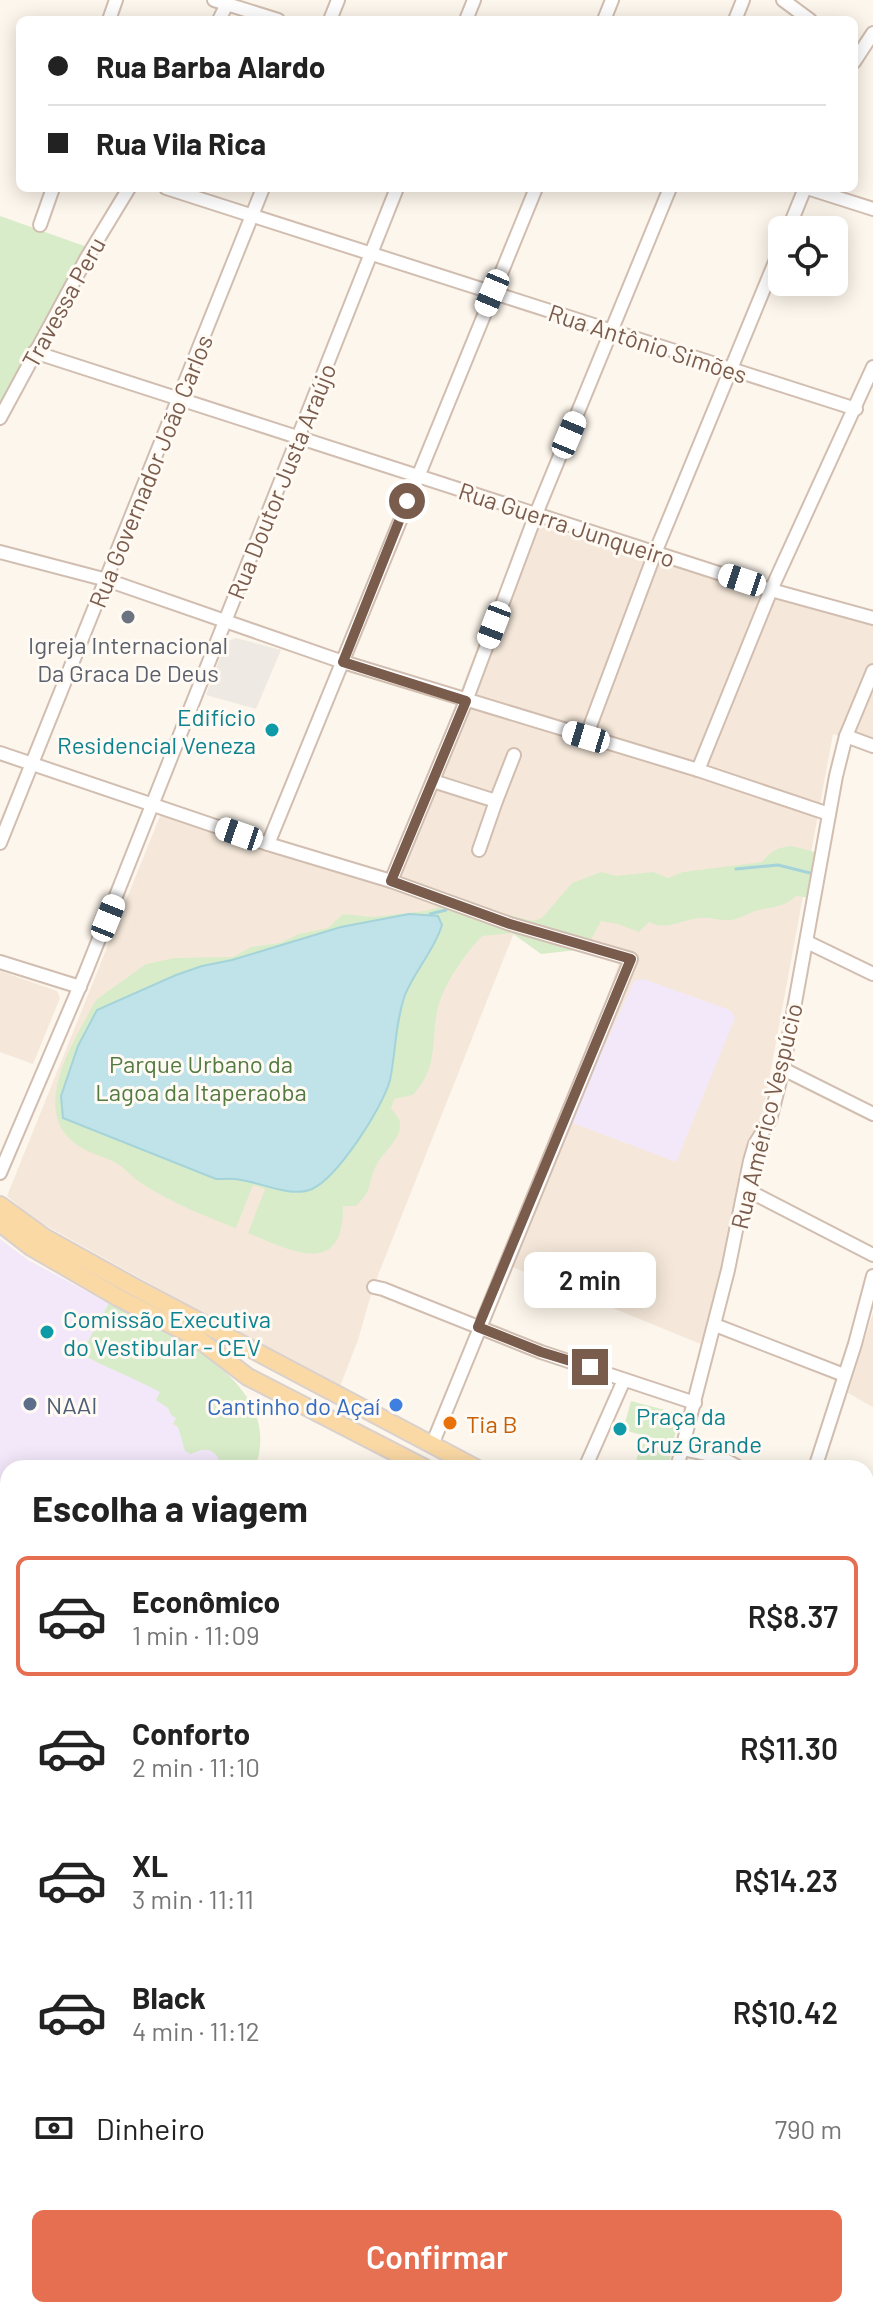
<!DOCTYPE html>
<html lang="pt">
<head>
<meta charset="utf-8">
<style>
	body { margin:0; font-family:Barlow,sans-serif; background:#f2f2f2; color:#222; height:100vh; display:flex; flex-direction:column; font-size:30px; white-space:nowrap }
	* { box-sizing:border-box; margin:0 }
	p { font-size:26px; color:#767676 }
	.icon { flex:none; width:44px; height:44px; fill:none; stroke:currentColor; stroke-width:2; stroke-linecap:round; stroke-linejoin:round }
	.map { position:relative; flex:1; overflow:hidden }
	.drawer { position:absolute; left:0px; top:1460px; width:874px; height:858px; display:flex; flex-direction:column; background:#fff; border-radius:24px 24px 0 0; box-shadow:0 4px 20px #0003 }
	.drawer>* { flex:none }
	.guide { position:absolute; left:16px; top:16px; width:842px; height:176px; border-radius:12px; box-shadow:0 4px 20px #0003; display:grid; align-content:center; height:176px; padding:0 32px; background:#fff }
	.controls { position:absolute; left:768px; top:216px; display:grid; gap:16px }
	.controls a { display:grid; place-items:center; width:80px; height:80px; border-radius:12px; background:#fff; box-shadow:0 4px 20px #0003; font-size:40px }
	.end { position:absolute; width:36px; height:36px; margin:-18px; border:10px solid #7a5c4d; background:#fff; box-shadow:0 0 0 4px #fff }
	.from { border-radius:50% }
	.bubble { position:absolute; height:56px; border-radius:12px; background:#fff; box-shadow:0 4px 20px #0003; font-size:26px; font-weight:600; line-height:56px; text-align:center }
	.car { position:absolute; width:24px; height:48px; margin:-24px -12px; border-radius:10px; box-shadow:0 0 6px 2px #0007; background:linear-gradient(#fff 24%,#345 0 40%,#fff 0 76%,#345 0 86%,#fff 0) }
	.guide b { display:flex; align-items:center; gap:28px; height:76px; font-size:30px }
	.guide b+b { border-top:2px solid #e0e0e0 }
	.guide i { width:20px; height:20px; background:#222 }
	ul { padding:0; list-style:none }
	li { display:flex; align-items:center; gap:24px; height:120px; margin:0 16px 12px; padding:0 16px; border:4px solid transparent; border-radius:12px }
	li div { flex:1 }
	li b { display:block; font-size:30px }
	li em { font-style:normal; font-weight:600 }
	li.current { border-color:#e76f51 }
	li>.icon { width:72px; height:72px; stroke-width:1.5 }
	h2 { padding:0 32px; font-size:36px; line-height:96px }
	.pay { display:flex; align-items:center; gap:20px; height:88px; padding:0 32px; font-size:30px }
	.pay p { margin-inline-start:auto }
	.action { display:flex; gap:16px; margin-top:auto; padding:16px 32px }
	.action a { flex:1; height:92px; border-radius:12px; background:#e76f51; color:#fff; font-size:32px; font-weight:600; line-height:92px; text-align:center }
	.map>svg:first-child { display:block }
	.residential { fill:#f5e8da }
	.industrial { fill:#efe9e4 }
	.education { fill:#f3e8fa }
	.green { fill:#d8ecc9 }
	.water { fill:#bfe3e8; stroke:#a5d3da; stroke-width:2 }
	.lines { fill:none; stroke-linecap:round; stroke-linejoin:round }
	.stream { stroke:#a5d3da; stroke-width:3 }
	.minor-casing { stroke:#d1beb0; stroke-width:16 }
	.major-casing { stroke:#dad1cd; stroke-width:20 }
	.minor { stroke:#fff; stroke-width:12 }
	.major { stroke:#fbd9a5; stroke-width:16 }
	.route { stroke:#7a5c4d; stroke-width:10 }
	.worship-dot { fill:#6b7280; stroke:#fffaf3; stroke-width:3 }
	.culture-dot { fill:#0f9aa8; stroke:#fffaf3; stroke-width:3 }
	.service-dot { fill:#5c6f8a; stroke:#fffaf3; stroke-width:3 }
	.shop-dot { fill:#3f7fe0; stroke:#fffaf3; stroke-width:3 }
	.food-dot { fill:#e8710a; stroke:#fffaf3; stroke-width:3 }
	.labels { text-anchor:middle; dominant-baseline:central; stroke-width:6; stroke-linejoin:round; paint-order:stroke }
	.street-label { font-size:24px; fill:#7a5c4d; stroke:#fffaf3 }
	.worship-label { font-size:24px; fill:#5b616d; stroke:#fffaf3 }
	.culture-label { font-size:24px; fill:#0d838f; stroke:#fffaf3; text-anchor:start }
	.park-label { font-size:24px; fill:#537a41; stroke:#fffaf3 }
	.service-label { font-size:24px; fill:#4e5e75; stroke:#fffaf3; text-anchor:start }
	.shop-label { font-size:24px; fill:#366cbe; stroke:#fffaf3; text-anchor:end }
	.food-label { font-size:24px; fill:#c56008; stroke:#fffaf3; text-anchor:start }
</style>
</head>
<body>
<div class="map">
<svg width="873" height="2317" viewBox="0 0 873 2317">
	<rect width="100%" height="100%" fill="#fdf6ec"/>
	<g class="residential">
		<path d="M 525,522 L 873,625 L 873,747 L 833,734 L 757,1145 L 708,1347 L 500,1262 L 551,1151 L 619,963 L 517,925 L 373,1288 L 358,1340 L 339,1389 L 34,1219 L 7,1196 L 162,811 L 388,882 Z"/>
		<path d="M 0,971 L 57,991 L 60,998 L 33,1064 L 0,1052 Z"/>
		<path d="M 873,1313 L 873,1407 L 848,1393 Z"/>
	</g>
	<path class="industrial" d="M 236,638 L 281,650 L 256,709 L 206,695 L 226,642 Z"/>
	<g class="education">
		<path d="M 643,979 L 730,1010 L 735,1018 L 676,1162 L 570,1122 L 634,981 Z"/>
		<path d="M 0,1239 L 28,1260 L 181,1342 L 225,1371 L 252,1405 L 259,1433 L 258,1460 L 273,1468 L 8,1468 L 8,2310 L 237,2310 L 233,2317 L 0,2317 Z"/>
	</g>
	<g class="green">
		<path d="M 0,216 L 87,247 L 0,405 Z"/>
		<path d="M 792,846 L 819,853 L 810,898 L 796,896 C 784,908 770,907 755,911 C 747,914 739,919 731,920 C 720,921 709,917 699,918 C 681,920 667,931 649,922 L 639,932 L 618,924 L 601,921 L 586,949 L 541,954 L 512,933 L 482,936 C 464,955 442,986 437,1012 C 431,1045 438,1067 413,1095 L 394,1099 L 391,1109 C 395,1113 400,1118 400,1124 C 401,1141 380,1154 375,1168 C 367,1187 373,1189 356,1206 L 343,1206 C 344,1279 291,1251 248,1233 L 265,1189 L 253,1185 L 236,1228 C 204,1216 170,1202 141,1183 C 133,1178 126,1169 118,1164 C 106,1157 90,1154 79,1146 C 28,1114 72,1044 92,1007 L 97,999 L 146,964 L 175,958 L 233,957 L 251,947 L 280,943 L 299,934 L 328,928 L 343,914 L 372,917 L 425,911 L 447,905 L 465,905 L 533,921 L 542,918 L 572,883 L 601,872 L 616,876 L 653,872 L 668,878 L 683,872 L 762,862 C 771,851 778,847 792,846 Z"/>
		<path d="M 109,1303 C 168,1334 287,1381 255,1468 L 223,1468 C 216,1451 210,1445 191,1454 L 185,1451 L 178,1427 L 173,1424 L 176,1418 L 171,1415 L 168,1408 L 156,1400 L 160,1392 C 134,1378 107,1368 81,1354 Z"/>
		<path d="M 631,1401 L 680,1414 L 673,1443 L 623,1430 Z"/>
		<path d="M 641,1443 L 672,1451 L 668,1468 L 634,1468 Z"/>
	</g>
	<path class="water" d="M 409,914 L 438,916 L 442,925 C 434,951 415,970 405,995 C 395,1023 396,1051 390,1080 C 383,1107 338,1177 312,1189 C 291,1198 263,1183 241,1180 C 233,1178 224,1179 216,1179 L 63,1118 L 61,1096 L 78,1046 L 97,1010 L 176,975 L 202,966 L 232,960 L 341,927 Z"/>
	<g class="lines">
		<g class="stream">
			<path d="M 736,869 L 778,865 L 810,873"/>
			<path d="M 430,914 L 446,910"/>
		</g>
		<g class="minor-casing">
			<g id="minor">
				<path d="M 214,0 L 278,20"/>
				<path d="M 783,0 L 810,20"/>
				<path d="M 109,20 L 116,0"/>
				<path d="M 219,20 L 227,4"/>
				<path d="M 330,20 L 338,0"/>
				<path d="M 466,20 L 474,0"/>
				<path d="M 604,20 L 612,0"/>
				<path d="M 735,20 L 743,0"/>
				<path d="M 854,62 L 873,33"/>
				<path d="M 166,188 L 856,409"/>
				<path d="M 807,188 L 873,209"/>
				<path d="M 40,225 L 53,188"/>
				<path d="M 788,230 L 805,188"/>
				<path d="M 34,352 L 771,590 L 873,618"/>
				<path d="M 0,418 L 86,259 L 129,188"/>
				<path d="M 0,552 L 107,580 L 343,662 L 698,770 L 829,814"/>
				<path d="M 846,736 L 873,746"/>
				<path d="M 586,737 L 655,553 L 782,245"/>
				<path d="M 0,753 L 268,844 L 391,881 L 510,924 L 631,959 L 432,1445"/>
				<path d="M 698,770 L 771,590 L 873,367"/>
				<path d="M 433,781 L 496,801 L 514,755"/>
				<path d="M 0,843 L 263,188"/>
				<path d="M 268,844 L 536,188"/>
				<path d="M 479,850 L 496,801"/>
				<path d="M 391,881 L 466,701 L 536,514 L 670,188"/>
				<path d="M 807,942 L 873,974"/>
				<path d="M 0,962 L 80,987"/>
				<path d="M 783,1069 L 873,1114"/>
				<path d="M 0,1173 L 85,974 L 397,188"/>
				<path d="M 745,1189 L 873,1255"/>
				<path d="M 374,1287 L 383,1289 L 541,1352 L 695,1403"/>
				<path d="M 715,1325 L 844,1375"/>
				<path d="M 682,1449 L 720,1457 L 740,1468"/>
				<path d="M 585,1468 L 624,1380"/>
				<path d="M 677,1468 L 728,1270 L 750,1161 L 755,1144 L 770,1120 L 783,1069 L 836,776 L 846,736 L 873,671"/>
				<path d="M 815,1468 L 855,1344 L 873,1276"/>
				<path d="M 866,1531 L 873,1534"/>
				<path d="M 866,2209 L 873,2212"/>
				<path d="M 312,2310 L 333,2317"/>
				<path d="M 245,2317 L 248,2310"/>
				<path d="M 381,2317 L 383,2310"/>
				<path d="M 504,2317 L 506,2310"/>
				<path d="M 633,2317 L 635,2310"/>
			</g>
		</g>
		<g class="major-casing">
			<g id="major">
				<path d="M 0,1205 L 44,1237 L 136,1288 L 476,1468"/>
				<path d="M 0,1223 L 31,1247 L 119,1298 L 197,1338 L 248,1377 L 425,1468"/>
				<path d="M 866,1671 L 873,1675"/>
				<path d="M 866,1685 L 873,1688"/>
				<path d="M 866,1940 L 873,1920"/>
				<path d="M 866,2011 L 873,1989"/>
				<path d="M 748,2317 L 750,2310"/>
				<path d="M 772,2317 L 774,2310"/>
			</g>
		</g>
		<use href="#minor" class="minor"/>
		<use href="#major" class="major"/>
	</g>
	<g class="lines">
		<path class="route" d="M 407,501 L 343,662 L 466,701 L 391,881 L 510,924 L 631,959 L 478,1327 L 541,1352 L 590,1367"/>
	</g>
	<circle class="worship-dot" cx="128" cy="617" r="8"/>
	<g class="culture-dot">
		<circle cx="272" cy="730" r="8"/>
		<circle cx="47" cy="1332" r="8"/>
		<circle cx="620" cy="1429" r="8"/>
	</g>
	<circle class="service-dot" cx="30" cy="1404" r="8"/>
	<circle class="shop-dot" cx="396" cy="1405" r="8"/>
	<circle class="food-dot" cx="450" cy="1423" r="8"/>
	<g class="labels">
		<g class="street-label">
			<text transform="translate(63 302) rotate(-61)">Travessa Peru</text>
			<text transform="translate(648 343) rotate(18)">Rua Antônio Simões</text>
			<text transform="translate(150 471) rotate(-68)">Rua Governador João Carlos</text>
			<text transform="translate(281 481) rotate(-68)">Rua Doutor Justa Araújo</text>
			<text transform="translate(567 524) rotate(18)">Rua Guerra Junqueiro</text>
			<text transform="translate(766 1116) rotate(-76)">Rua Américo Vespúcio</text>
		</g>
		<g class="worship-label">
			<text x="128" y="644">Igreja Internacional<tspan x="128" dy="28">Da Graca De Deus</tspan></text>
		</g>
		<g class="culture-label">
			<text x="256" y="716" text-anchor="end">Edifício<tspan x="256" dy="28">Residencial Veneza</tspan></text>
			<text x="63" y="1318">Comissão Executiva<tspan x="63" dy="28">do Vestibular - CEV</tspan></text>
			<text x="636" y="1415">Praça da<tspan x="636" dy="28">Cruz Grande</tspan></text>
		</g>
		<g class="park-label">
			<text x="201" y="1063">Parque Urbano da<tspan x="201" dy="28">Lagoa da Itaperaoba</tspan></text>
		</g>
		<g class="service-label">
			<text x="46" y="1404">NAAI</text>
		</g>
		<g class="shop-label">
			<text x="380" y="1405">Cantinho do Açaí</text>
		</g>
		<g class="food-label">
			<text x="466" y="1423">Tia B</text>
		</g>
	</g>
</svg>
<div class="controls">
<a><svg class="icon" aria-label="locate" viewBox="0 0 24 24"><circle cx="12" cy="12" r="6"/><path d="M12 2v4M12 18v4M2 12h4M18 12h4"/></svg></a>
</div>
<i class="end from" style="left:407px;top:501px"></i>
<i class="end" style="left:590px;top:1367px"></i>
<div class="bubble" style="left:524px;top:1252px;width:132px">2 min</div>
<i class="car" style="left:492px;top:293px;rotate:203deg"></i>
<i class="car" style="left:569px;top:435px;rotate:23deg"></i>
<i class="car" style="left:742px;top:580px;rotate:288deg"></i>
<i class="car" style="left:494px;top:625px;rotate:201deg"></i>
<i class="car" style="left:586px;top:737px;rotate:287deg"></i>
<i class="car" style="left:239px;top:834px;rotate:289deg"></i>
<i class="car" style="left:108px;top:918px;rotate:22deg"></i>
<div class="guide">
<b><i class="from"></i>Rua Barba Alardo</b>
<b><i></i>Rua Vila Rica</b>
</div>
<section class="drawer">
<h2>Escolha a viagem</h2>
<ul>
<li class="current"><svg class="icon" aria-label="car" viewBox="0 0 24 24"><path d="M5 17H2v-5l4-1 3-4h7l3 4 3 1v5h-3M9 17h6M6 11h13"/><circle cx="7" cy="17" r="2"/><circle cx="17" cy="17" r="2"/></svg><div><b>Econômico</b><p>1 min · 11:09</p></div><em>R$8.37</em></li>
<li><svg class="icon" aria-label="car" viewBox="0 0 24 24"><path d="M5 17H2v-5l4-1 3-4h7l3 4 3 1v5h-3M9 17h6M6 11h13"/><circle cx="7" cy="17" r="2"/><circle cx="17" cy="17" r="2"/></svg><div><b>Conforto</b><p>2 min · 11:10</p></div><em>R$11.30</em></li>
<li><svg class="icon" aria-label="car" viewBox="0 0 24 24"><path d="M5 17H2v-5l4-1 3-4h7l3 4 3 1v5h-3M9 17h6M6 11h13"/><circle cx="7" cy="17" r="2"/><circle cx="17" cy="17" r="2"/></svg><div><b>XL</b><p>3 min · 11:11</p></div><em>R$14.23</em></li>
<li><svg class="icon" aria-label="car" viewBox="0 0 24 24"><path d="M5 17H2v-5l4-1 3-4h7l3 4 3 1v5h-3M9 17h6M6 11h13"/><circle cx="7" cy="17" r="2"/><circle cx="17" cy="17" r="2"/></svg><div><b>Black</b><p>4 min · 11:12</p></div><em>R$10.42</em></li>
</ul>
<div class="pay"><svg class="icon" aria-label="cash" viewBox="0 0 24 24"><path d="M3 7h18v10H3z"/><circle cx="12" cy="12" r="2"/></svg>Dinheiro<p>790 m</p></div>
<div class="action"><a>Confirmar</a></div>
</section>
</div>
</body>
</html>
